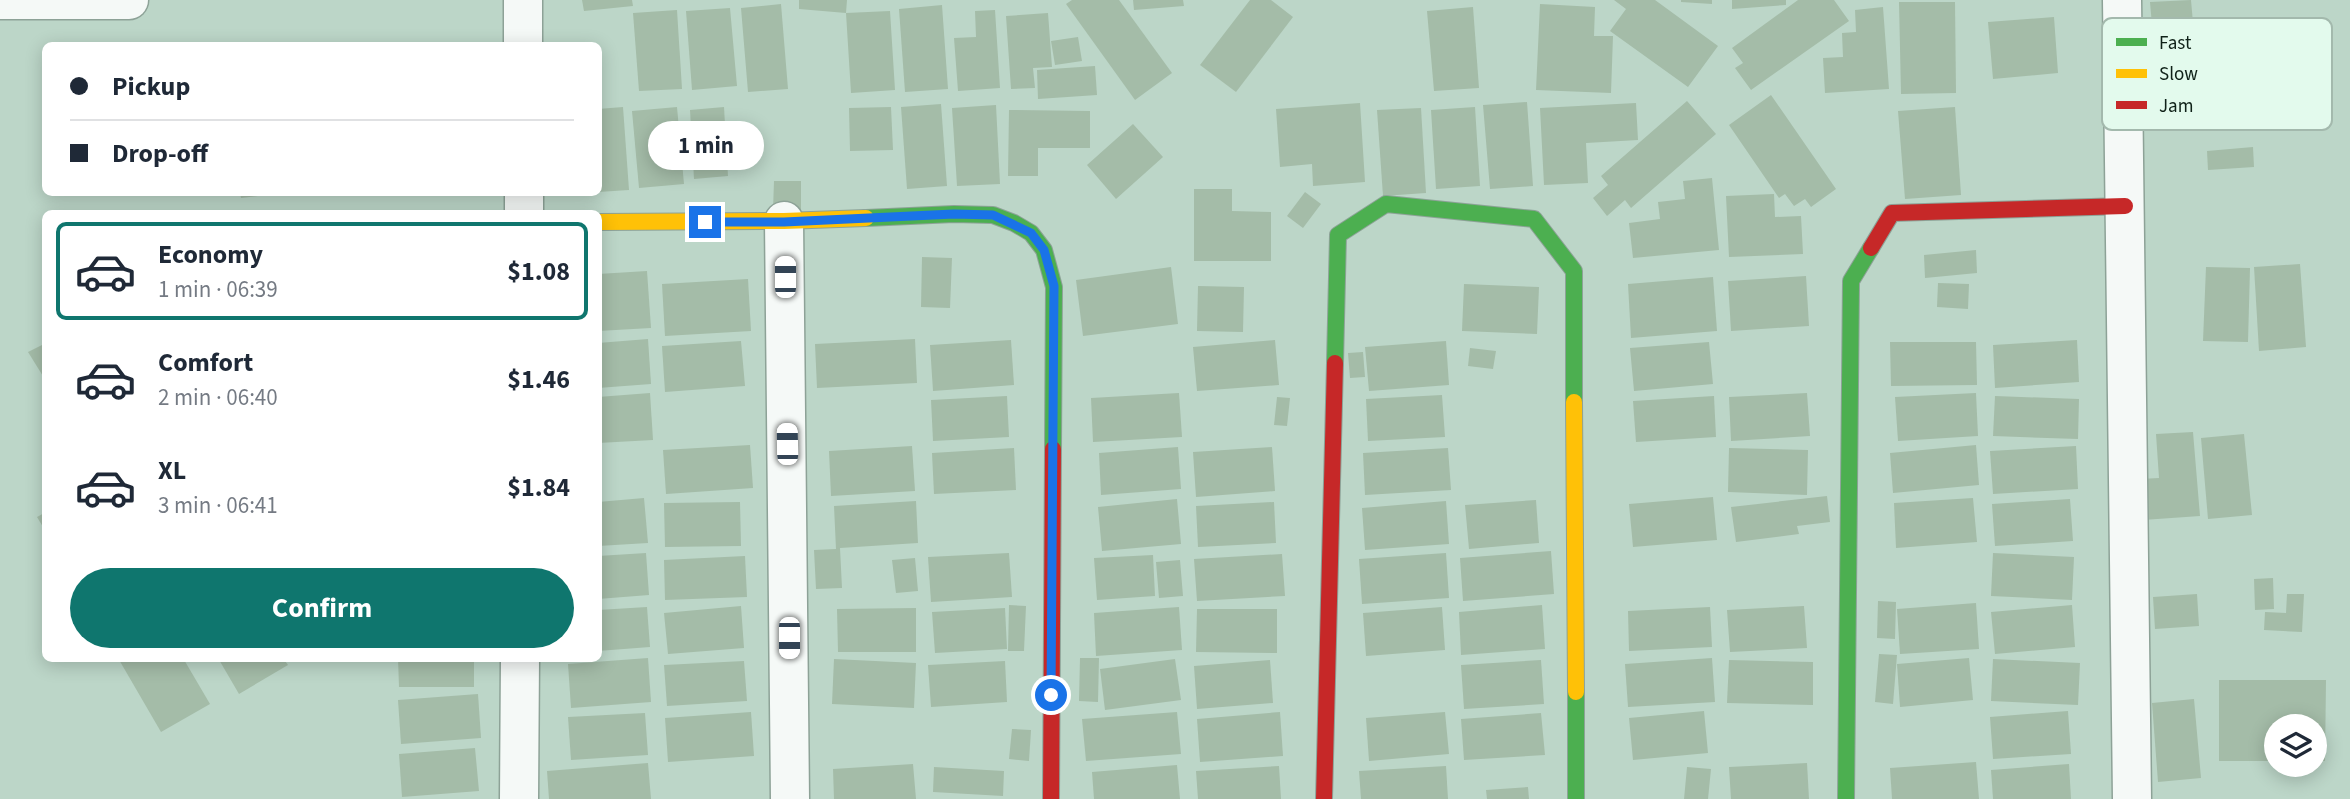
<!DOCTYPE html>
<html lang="en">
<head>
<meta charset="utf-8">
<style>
	body { margin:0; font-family:"Source Sans 3",sans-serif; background:#f6f6f7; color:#1f2937; height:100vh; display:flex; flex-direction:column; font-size:26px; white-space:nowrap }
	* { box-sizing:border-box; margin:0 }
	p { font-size:23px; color:#747a83 }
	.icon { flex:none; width:38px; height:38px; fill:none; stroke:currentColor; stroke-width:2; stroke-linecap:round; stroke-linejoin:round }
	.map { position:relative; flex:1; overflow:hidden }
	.side { position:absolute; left:42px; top:210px; width:560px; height:452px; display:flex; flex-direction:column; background:#fff; border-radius:10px; box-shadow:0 4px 18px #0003 }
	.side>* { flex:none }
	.hud { position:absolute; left:42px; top:42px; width:560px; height:154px; border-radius:10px; box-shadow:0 4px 18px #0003; display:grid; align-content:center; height:154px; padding:0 28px; background:#fff }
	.fabs { position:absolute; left:2264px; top:714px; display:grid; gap:14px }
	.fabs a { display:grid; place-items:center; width:63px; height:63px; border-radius:50%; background:#fff; box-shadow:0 4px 18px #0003; font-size:35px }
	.end { position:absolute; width:32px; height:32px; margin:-16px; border:9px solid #1a73e8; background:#fff; box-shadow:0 0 0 4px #fff }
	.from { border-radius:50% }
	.bubble { position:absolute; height:49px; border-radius:24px; background:#fff; box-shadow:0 4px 18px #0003; font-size:23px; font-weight:700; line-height:49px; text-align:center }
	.car { position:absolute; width:21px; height:42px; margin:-21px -10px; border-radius:9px; box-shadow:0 0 5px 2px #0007; background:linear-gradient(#fff 24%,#345 0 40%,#fff 0 76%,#345 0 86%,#fff 0) }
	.hud b { display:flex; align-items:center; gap:24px; height:66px; font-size:26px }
	.hud b+b { border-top:2px solid #e0e1e3 }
	.hud i { width:18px; height:18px; background:#1f2937 }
	ul { padding:12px 0 0; list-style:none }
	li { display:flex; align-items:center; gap:21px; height:98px; margin:0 14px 10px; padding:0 14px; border:4px solid transparent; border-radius:10px }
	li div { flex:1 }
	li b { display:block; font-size:26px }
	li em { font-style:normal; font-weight:700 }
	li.current { border-color:#0f766e }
	li>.icon { width:63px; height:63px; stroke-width:1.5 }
	.button { display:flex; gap:14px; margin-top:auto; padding:14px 28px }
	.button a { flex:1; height:80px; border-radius:42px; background:#0f766e; color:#fff; font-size:28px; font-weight:700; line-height:80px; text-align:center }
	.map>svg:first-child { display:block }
	.building { fill:#a4bca8 }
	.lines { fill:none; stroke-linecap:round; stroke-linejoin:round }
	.street-casing { stroke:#8da297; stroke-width:41 }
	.fast-casing { stroke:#8da297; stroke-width:18 }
	.slow-casing { stroke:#8da297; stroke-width:18 }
	.jam-casing { stroke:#8da297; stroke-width:18 }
	.street { stroke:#f5f9f7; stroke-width:38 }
	.fast { stroke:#4caf50; stroke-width:16 }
	.slow { stroke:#ffc107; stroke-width:16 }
	.jam { stroke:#c62828; stroke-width:16 }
	.route { stroke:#1a73e8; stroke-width:9 }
	.key { fill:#e3faed; stroke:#a3b9ad; stroke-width:2 }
	.key-label { font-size:19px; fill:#0f2118 }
</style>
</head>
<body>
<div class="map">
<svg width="2350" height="799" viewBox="0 0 2350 799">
	<rect width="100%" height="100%" fill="#bcd6c8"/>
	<g class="building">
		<path d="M 582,0 L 632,0 L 633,6 L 584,11 Z"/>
		<path d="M 799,0 L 847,0 L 846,13 L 890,11 L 895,90 L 851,93 L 846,13 L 799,9 Z"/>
		<path d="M 1072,0 L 1119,0 L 1172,73 L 1135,100 L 1066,4 Z"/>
		<path d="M 1133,0 L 1183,0 L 1184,6 L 1134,10 Z"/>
		<path d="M 1250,0 L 1271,0 L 1293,17 L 1236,92 L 1200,65 Z"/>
		<path d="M 1614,0 L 1655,0 L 1718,46 L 1688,87 L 1610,31 L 1626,9 Z"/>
		<path d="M 1681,0 L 1712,0 L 1712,4 L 1681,2 Z"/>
		<path d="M 1732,0 L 1786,0 L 1786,5 L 1732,9 Z"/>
		<path d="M 1798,0 L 1834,0 L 1849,21 L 1751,90 L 1735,68 L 1743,63 L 1732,48 Z"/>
		<path d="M 2191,0 L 2198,80 L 2157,83 L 2150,2 Z"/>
		<path d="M 1899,2 L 1955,2 L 1956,93 L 1901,94 Z"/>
		<path d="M 781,4 L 788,89 L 748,92 L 741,8 Z"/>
		<path d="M 1540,4 L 1595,7 L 1594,36 L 1613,36 L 1611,93 L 1536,90 Z"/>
		<path d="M 942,5 L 948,89 L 905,92 L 899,9 Z"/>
		<path d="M 1473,7 L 1479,88 L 1434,91 L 1427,11 Z"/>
		<path d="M 1883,7 L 1889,89 L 1825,93 L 1823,58 L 1843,57 L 1842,33 L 1856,32 L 1855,10 Z"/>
		<path d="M 730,8 L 737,86 L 692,90 L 686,11 Z"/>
		<path d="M 677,10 L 682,89 L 639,91 L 633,13 Z"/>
		<path d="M 995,10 L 1000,88 L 958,91 L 954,38 L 976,37 L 975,11 Z"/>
		<path d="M 1048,13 L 1052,67 L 1033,68 L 1035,88 L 1011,89 L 1006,16 Z"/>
		<path d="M 2054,17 L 2058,73 L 1993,79 L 1988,22 Z"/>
		<path d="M 1078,37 L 1082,61 L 1055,65 L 1051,41 Z"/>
		<path d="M 1095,66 L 1097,95 L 1038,99 L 1037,70 Z"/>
		<path d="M 1771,95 L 1836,189 L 1811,207 L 1805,199 L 1794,206 L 1785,194 L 1779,198 L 1729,125 Z"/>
		<path d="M 1687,101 L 1716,134 L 1631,208 L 1625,200 L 1607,216 L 1593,198 L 1608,185 L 1601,176 Z"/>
		<path d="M 1527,102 L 1533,186 L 1490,189 L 1483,105 Z"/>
		<path d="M 1360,103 L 1365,182 L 1313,186 L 1312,164 L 1280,167 L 1276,109 Z"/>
		<path d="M 1636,103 L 1638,140 L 1586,143 L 1588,183 L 1544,185 L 1540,108 Z"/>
		<path d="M 941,104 L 947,186 L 907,189 L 901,107 Z"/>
		<path d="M 996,105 L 1000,184 L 957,186 L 952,108 Z"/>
		<path d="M 623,107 L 629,190 L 598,192 L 598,109 Z"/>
		<path d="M 677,107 L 684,184 L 639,188 L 632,111 Z"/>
		<path d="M 724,107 L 728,176 L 694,179 L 690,110 Z"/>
		<path d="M 891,107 L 893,150 L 850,151 L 849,108 Z"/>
		<path d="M 1475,107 L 1480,186 L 1436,189 L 1431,110 Z"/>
		<path d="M 1955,107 L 1961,195 L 1905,199 L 1898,111 Z"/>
		<path d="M 1421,108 L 1426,193 L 1383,196 L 1377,110 Z"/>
		<path d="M 1009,110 L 1090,111 L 1090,148 L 1038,148 L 1038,176 L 1008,176 Z"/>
		<path d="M 1133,124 L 1163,157 L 1116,199 L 1087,165 Z"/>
		<path d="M 2253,147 L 2254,167 L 2208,170 L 2207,151 Z"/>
		<path d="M 1712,178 L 1719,250 L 1633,258 L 1629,223 L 1660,219 L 1658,202 L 1685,199 L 1683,181 Z"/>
		<path d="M 774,181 L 801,181 L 801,210 L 773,210 Z"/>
		<path d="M 1194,189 L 1232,189 L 1232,211 L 1271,212 L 1271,261 L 1194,261 Z"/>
		<path d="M 240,192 L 273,192 L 273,194 L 241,198 Z"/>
		<path d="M 1305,192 L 1321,204 L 1303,228 L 1287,216 Z"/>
		<path d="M 1774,194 L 1775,217 L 1801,216 L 1803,254 L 1729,257 L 1726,196 Z"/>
		<path d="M 1976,250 L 1977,273 L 1925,278 L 1924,255 Z"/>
		<path d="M 922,257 L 952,258 L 950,308 L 921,307 Z"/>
		<path d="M 2300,264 L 2306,347 L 2259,351 L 2254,267 Z"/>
		<path d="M 1171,267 L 1178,324 L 1083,336 L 1076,280 Z"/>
		<path d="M 2206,267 L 2250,268 L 2248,342 L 2203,341 Z"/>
		<path d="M 647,271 L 651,328 L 598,331 L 598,274 Z"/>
		<path d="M 1806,276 L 1809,326 L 1731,331 L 1728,281 Z"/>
		<path d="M 1713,277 L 1717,331 L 1631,338 L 1628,284 Z"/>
		<path d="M 748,279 L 751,331 L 665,336 L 662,284 Z"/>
		<path d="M 1938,283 L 1969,284 L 1968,309 L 1937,307 Z"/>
		<path d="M 1464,284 L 1539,287 L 1537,334 L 1462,331 Z"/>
		<path d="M 1198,286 L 1244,287 L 1243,332 L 1197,331 Z"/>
		<path d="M 648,339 L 651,384 L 598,388 L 598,343 Z"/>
		<path d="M 915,339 L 917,383 L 817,388 L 815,344 Z"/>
		<path d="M 1011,340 L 1014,385 L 933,391 L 930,345 Z"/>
		<path d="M 1275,340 L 1279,385 L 1197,391 L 1193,347 Z"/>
		<path d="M 2077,340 L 2079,382 L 1995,388 L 1993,345 Z"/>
		<path d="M 741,341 L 745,386 L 665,392 L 662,346 Z"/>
		<path d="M 1446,341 L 1449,385 L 1369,391 L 1365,347 Z"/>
		<path d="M 1709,342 L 1713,384 L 1634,391 L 1630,348 Z"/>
		<path d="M 1890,342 L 1976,342 L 1977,385 L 1891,386 Z"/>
		<path d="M 46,343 L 46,381 L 28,352 Z"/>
		<path d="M 1470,348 L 1496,351 L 1493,369 L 1468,366 Z"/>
		<path d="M 1363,352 L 1365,377 L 1350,378 L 1348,353 Z"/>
		<path d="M 650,393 L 653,440 L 598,443 L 598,397 Z"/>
		<path d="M 1179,393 L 1182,437 L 1093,442 L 1091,398 Z"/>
		<path d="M 1807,393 L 1810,436 L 1731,441 L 1729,397 Z"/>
		<path d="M 1976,393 L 1978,436 L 1898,441 L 1895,397 Z"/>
		<path d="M 1442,395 L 1445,437 L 1368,441 L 1366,399 Z"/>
		<path d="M 1007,396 L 1009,437 L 933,441 L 931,400 Z"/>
		<path d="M 1714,396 L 1716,437 L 1636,442 L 1633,401 Z"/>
		<path d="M 1995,396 L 2079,399 L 2078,439 L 1993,436 Z"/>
		<path d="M 1277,397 L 1290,398 L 1287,426 L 1274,425 Z"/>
		<path d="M 2193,432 L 2200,516 L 2143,520 L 2140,479 L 2159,478 L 2156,434 Z"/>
		<path d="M 2244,434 L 2252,515 L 2208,519 L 2201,438 Z"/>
		<path d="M 750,445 L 753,488 L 666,494 L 663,450 Z"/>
		<path d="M 1976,445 L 1979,485 L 1893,493 L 1890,453 Z"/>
		<path d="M 912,446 L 915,491 L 831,496 L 829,451 Z"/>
		<path d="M 2076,446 L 2078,489 L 1993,494 L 1990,451 Z"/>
		<path d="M 1178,447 L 1181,489 L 1101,495 L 1099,453 Z"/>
		<path d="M 1272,447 L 1275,491 L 1196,497 L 1193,452 Z"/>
		<path d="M 1014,448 L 1016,490 L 934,494 L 932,453 Z"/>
		<path d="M 1448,448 L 1451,490 L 1365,495 L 1363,453 Z"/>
		<path d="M 1729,448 L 1808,450 L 1807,495 L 1728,492 Z"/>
		<path d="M 1827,496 L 1830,522 L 1797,526 L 1799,534 L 1736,542 L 1731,507 Z"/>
		<path d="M 1713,497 L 1717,540 L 1633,547 L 1629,504 Z"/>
		<path d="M 644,498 L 648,543 L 598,546 L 598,502 Z"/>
		<path d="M 1973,498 L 1977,542 L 1896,548 L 1894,503 Z"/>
		<path d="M 1177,499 L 1181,544 L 1102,551 L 1098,507 Z"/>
		<path d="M 2070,499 L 2073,541 L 1995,546 L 1992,504 Z"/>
		<path d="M 1536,500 L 1539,543 L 1469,549 L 1465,505 Z"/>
		<path d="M 916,501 L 918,543 L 840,548 L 842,588 L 816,589 L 814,550 L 836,549 L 834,506 Z"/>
		<path d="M 1446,501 L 1449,544 L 1365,550 L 1362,508 Z"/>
		<path d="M 740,502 L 741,546 L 665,547 L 664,503 Z"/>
		<path d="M 1274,502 L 1276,543 L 1198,547 L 1196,506 Z"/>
		<path d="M 46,512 L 46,532 L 37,517 Z"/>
		<path d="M 1551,551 L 1554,594 L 1463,601 L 1460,558 Z"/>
		<path d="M 646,553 L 649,595 L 598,599 L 598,556 Z"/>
		<path d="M 1009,553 L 1012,597 L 931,602 L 928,557 Z"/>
		<path d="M 1446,553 L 1449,598 L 1362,604 L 1359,559 Z"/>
		<path d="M 1993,553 L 2074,557 L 2072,600 L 1991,596 Z"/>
		<path d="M 1282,554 L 1285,596 L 1197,601 L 1194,559 Z"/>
		<path d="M 1153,555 L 1155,596 L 1097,600 L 1094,558 Z"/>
		<path d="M 745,556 L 747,597 L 665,600 L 664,560 Z"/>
		<path d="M 915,558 L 918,591 L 896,593 L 892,560 Z"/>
		<path d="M 1180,560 L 1183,596 L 1159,598 L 1156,562 Z"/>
		<path d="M 2273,578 L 2274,609 L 2255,610 L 2254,579 Z"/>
		<path d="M 2197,594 L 2199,626 L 2155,629 L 2153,597 Z"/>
		<path d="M 2287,594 L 2304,594 L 2302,632 L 2264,630 L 2265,612 L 2286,613 Z"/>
		<path d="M 1878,601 L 1896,602 L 1895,639 L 1877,638 Z"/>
		<path d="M 1976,603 L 1979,649 L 1900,654 L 1897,609 Z"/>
		<path d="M 1009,605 L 1026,606 L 1024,651 L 1008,651 Z"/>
		<path d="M 1542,605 L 1545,649 L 1461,655 L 1459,612 Z"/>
		<path d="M 2072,605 L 2075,647 L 1995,654 L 1991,612 Z"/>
		<path d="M 741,606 L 744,648 L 668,654 L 664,613 Z"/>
		<path d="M 1804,606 L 1807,648 L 1730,652 L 1727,610 Z"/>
		<path d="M 647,607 L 650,647 L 598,651 L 598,610 Z"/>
		<path d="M 1179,607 L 1182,650 L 1096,656 L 1094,613 Z"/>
		<path d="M 1442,607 L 1445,650 L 1366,656 L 1363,613 Z"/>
		<path d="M 1710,607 L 1712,647 L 1629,651 L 1628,611 Z"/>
		<path d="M 916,608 L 916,652 L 838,652 L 837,609 Z"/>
		<path d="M 1005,608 L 1007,649 L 935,653 L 932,612 Z"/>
		<path d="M 1197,609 L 1277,609 L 1277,653 L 1196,652 Z"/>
		<path d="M 1879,654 L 1897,655 L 1893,704 L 1875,702 Z"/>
		<path d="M 118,658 L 183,658 L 210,704 L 161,732 Z"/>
		<path d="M 218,658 L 283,658 L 288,665 L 239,694 Z"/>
		<path d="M 398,658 L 474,658 L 474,687 L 399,687 Z"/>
		<path d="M 648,658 L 651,702 L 571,708 L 568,664 Z"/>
		<path d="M 1080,658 L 1099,658 L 1098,702 L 1079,701 Z"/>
		<path d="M 1712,658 L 1715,702 L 1628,707 L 1625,664 Z"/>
		<path d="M 1969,658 L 1973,700 L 1900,707 L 1897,664 Z"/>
		<path d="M 834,659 L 916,663 L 914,708 L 832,704 Z"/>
		<path d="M 1175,659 L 1181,700 L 1105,710 L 1100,669 Z"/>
		<path d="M 1993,659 L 2080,663 L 2078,705 L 1991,701 Z"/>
		<path d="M 1270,660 L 1273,703 L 1197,709 L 1194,666 Z"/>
		<path d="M 1541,660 L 1544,704 L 1464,709 L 1461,665 Z"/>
		<path d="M 1729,660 L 1813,662 L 1813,705 L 1727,703 Z"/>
		<path d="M 744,661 L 747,701 L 667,706 L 664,665 Z"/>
		<path d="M 1005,661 L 1007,702 L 931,707 L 928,665 Z"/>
		<path d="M 2219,680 L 2326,680 L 2325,761 L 2315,761 L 2315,726 L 2277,726 L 2277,761 L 2219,761 Z"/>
		<path d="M 478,694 L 481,738 L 401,744 L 398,700 Z"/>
		<path d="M 2194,699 L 2201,778 L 2158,782 L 2152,703 Z"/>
		<path d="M 1704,711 L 1708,753 L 1633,760 L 1629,718 Z"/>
		<path d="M 2068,711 L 2071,754 L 1993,759 L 1990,717 Z"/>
		<path d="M 751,712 L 754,756 L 668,762 L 665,718 Z"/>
		<path d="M 1177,712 L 1181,754 L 1086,761 L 1082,719 Z"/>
		<path d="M 1280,712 L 1283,756 L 1200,762 L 1197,719 Z"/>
		<path d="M 1445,712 L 1449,754 L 1369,761 L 1366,718 Z"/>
		<path d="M 645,713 L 648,755 L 571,760 L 568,717 Z"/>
		<path d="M 1541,713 L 1545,755 L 1464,760 L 1461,719 Z"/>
		<path d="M 1012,729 L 1031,730 L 1029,761 L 1009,759 Z"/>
		<path d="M 475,748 L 479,791 L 402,797 L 399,754 Z"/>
		<path d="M 1976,762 L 1979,799 L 1892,799 L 1890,768 Z"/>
		<path d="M 648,763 L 651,799 L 549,799 L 547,771 Z"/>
		<path d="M 1807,763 L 1809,799 L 1731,799 L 1729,767 Z"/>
		<path d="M 913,764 L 916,799 L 834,799 L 833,769 Z"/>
		<path d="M 2069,764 L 2071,799 L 1993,799 L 1991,770 Z"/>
		<path d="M 1177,765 L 1180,799 L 1094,799 L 1092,772 Z"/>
		<path d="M 1279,766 L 1281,799 L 1198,799 L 1196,771 Z"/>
		<path d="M 1446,766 L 1448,799 L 1361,799 L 1359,771 Z"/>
		<path d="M 934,767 L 1004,771 L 1003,796 L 933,792 Z"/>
		<path d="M 1687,767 L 1711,769 L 1708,799 L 1684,799 Z"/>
		<path d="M 1528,787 L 1529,799 L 1487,799 L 1486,790 Z"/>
	</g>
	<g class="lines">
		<g class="street-casing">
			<g id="street">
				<path d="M 0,0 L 129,0"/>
				<path d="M 523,0 L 523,46"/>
				<path d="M 2122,0 L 2132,799"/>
				<path d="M 524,192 L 524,214"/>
				<path d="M 784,221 L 790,799"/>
				<path d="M 519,799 L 520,658"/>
			</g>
		</g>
		<g class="fast-casing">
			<g id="fast">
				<path d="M 866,218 L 954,214 L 993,215 L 1014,223 L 1031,233 L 1044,250 L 1054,287 L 1053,449"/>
				<path d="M 1335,363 L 1338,235 L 1386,204 L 1534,219 L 1574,271 L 1574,402"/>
				<path d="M 1576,692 L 1576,799"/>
				<path d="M 1846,799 L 1851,281 L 1871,248"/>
			</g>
		</g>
		<g class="slow-casing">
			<g id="slow">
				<path d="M 598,222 L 784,221 L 866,218"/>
				<path d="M 1574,402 L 1576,692"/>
			</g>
		</g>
		<g class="jam-casing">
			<g id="jam">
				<path d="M 1871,248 L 1892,213 L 2125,206"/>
				<path d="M 1051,799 L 1053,449"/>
				<path d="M 1324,799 L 1335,363"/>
			</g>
		</g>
		<use href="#street" class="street"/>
		<use href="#fast" class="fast"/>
		<use href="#slow" class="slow"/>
		<use href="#jam" class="jam"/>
	</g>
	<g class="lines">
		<path class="route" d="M 705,222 L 784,222 L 954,214 L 993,215 L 1031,233 L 1044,250 L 1054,286 L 1051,695"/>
	</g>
	<rect x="2102" y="18" width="230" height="112" rx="10" class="key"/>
	<rect x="2116" y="38" width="31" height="8" fill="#4caf50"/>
	<rect x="2116" y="69" width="31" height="9" fill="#ffc107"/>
	<rect x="2116" y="101" width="31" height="8" fill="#c62828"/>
	<g class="key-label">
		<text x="2159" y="49">Fast</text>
		<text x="2159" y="80">Slow</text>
		<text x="2159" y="112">Jam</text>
	</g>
</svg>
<div class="fabs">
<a><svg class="icon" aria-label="layers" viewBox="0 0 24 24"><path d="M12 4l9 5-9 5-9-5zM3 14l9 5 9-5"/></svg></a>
</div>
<i class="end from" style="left:1051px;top:695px"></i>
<i class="end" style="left:705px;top:222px"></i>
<div class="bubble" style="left:648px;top:121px;width:116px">1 min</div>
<i class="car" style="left:785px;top:277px;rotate:0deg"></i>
<i class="car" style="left:787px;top:444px;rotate:359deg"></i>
<i class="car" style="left:789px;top:638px;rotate:180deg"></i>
<div class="hud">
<b><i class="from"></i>Pickup</b>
<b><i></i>Drop-off</b>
</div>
<section class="side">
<ul>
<li class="current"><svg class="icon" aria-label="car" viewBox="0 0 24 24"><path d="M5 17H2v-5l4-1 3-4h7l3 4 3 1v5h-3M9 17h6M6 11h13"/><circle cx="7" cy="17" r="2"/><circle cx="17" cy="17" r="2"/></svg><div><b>Economy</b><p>1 min · 06:39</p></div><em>$1.08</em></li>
<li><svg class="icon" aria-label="car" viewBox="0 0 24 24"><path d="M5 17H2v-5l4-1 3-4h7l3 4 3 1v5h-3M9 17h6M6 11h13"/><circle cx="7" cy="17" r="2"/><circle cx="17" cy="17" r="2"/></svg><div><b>Comfort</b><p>2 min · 06:40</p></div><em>$1.46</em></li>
<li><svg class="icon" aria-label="car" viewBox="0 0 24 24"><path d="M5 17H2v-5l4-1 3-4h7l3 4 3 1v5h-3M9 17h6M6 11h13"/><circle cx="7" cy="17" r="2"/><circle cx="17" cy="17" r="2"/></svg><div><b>XL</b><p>3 min · 06:41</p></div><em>$1.84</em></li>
</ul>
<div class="button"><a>Confirm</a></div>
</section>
</div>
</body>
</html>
